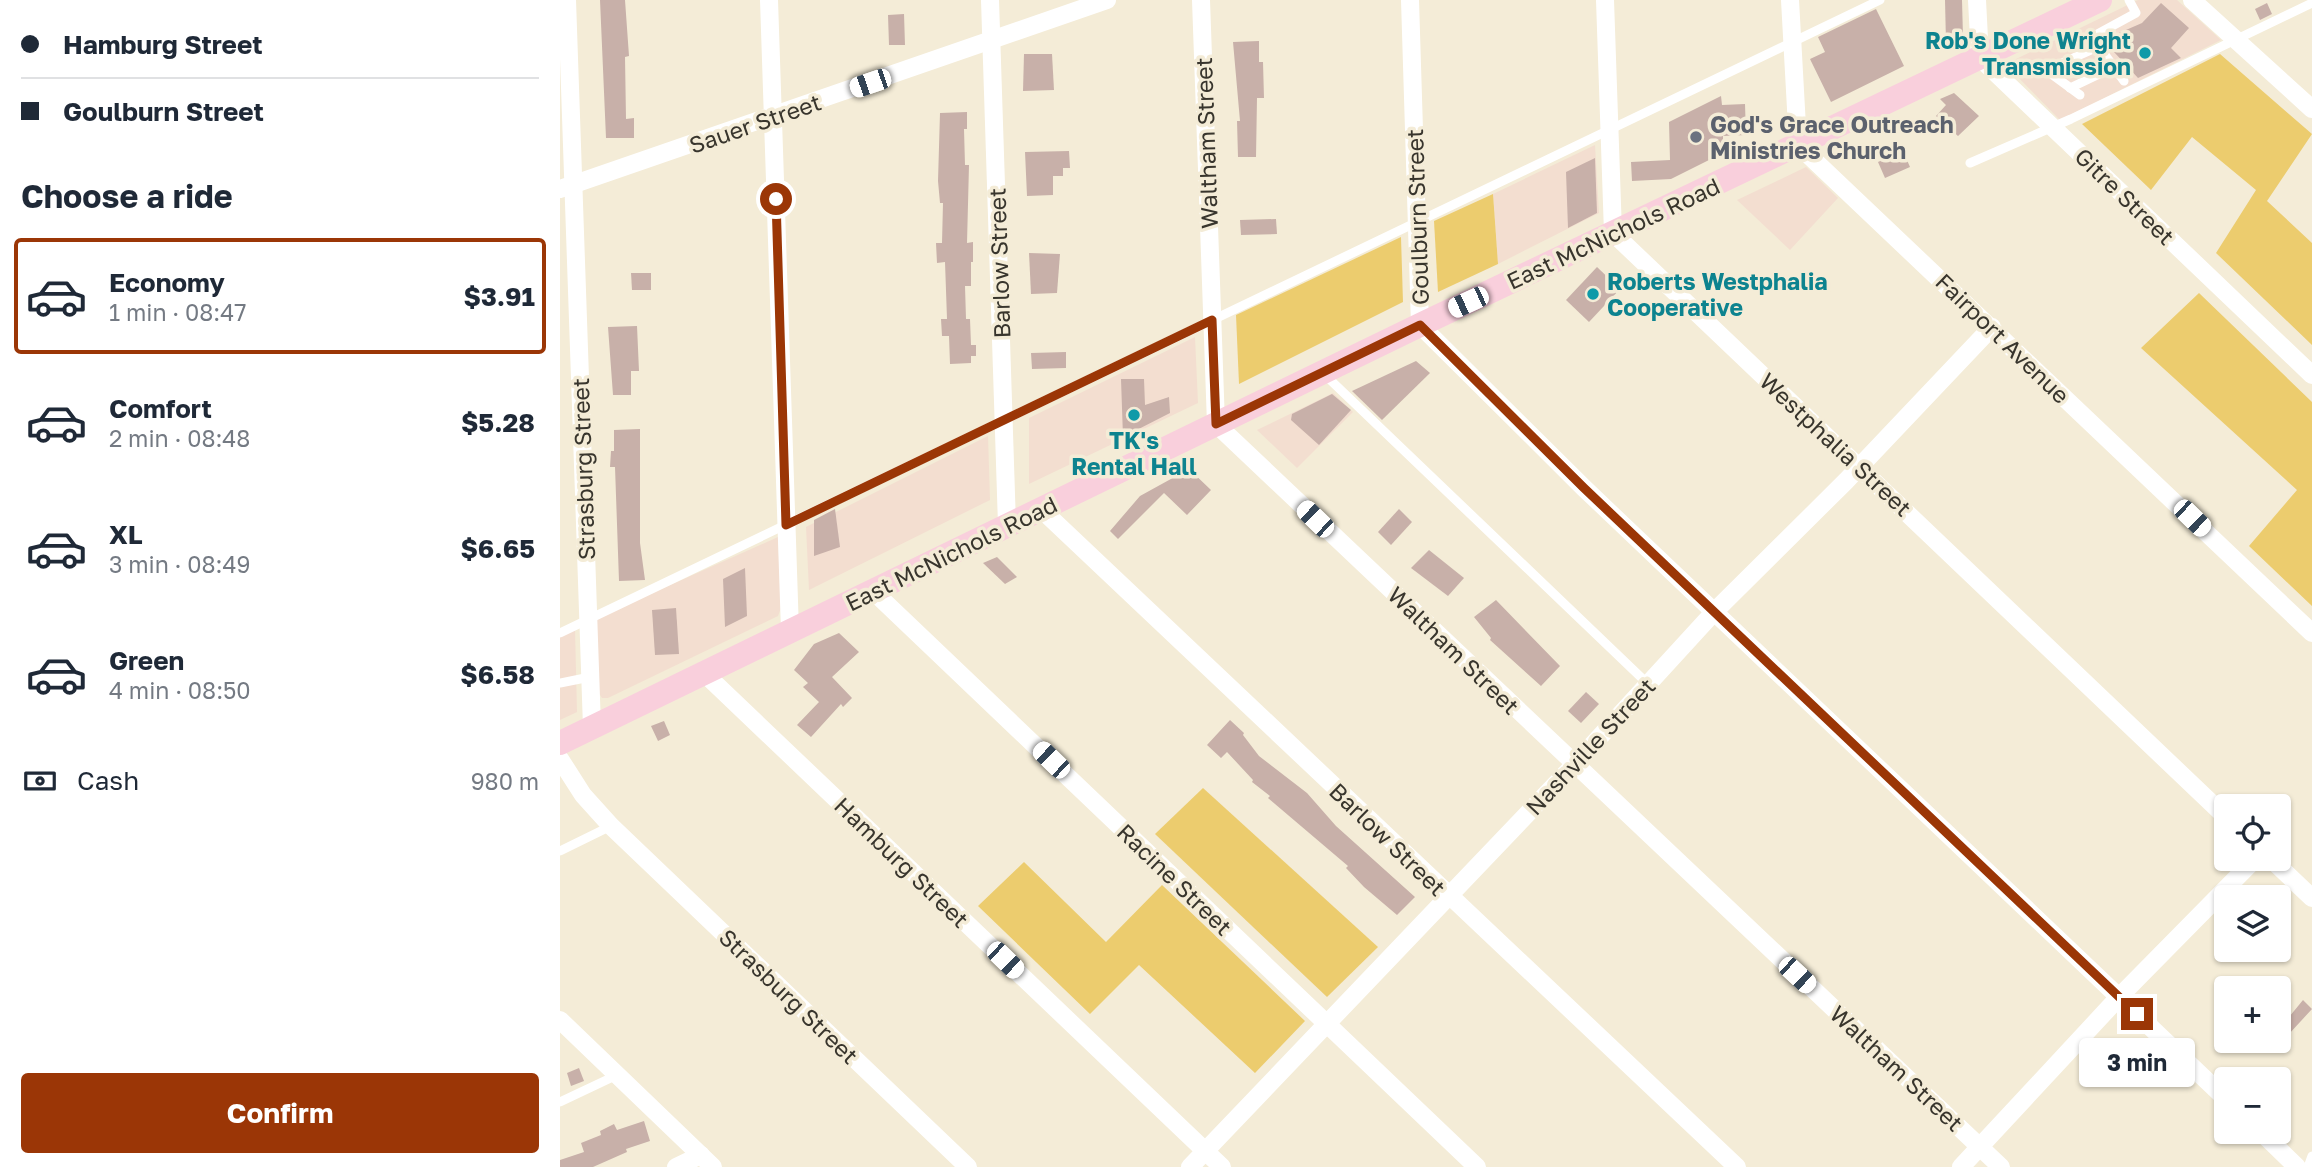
<!DOCTYPE html>
<html lang="en">
<head>
<meta charset="utf-8">
<style>
	body { margin:0; font-family:"Golos Text",sans-serif; background:#f6f6f7; color:#1f2937; height:100vh; display:flex; flex-direction:column; font-size:26px; white-space:nowrap }
	* { box-sizing:border-box; margin:0 }
	p { font-size:23px; color:#747a83 }
	.icon { flex:none; width:38px; height:38px; fill:none; stroke:currentColor; stroke-width:2; stroke-linecap:round; stroke-linejoin:round }
	.map { position:relative; flex:1; overflow:hidden }
	.drawer { display:flex; flex-direction:column; background:#fff; width:560px }
	.drawer>* { flex:none }
	.hud { display:grid; align-content:center; height:154px; padding:0 21px; background:#fff }
	.fabs { position:absolute; left:1654px; top:794px; display:grid; gap:14px }
	.fabs a { display:grid; place-items:center; width:77px; height:77px; border-radius:7px; background:#fff; box-shadow:0 2px 5px #0004; font-size:35px }
	.end { position:absolute; width:32px; height:32px; margin:-16px; border:9px solid #9b3606; background:#fff; box-shadow:0 0 0 4px #fff }
	.from { border-radius:50% }
	.bubble { position:absolute; height:49px; border-radius:7px; background:#fff; box-shadow:0 2px 5px #0004; font-size:23px; font-weight:700; line-height:49px; text-align:center }
	.car { position:absolute; width:21px; height:42px; margin:-21px -10px; border-radius:9px; box-shadow:0 0 5px 2px #0007; background:linear-gradient(#fff 24%,#345 0 40%,#fff 0 76%,#345 0 86%,#fff 0) }
	.hud b { display:flex; align-items:center; gap:24px; height:66px; font-size:26px }
	.hud b+b { border-top:2px solid #e0e1e3 }
	.hud i { width:18px; height:18px; background:#1f2937 }
	ul { padding:0; list-style:none }
	li { display:flex; align-items:center; gap:21px; height:116px; margin:0 14px 10px; padding:0 7px; border:4px solid transparent; border-radius:7px }
	li div { flex:1 }
	li b { display:block; font-size:26px }
	li em { font-style:normal; font-weight:700 }
	li.on { border-color:#9b3606 }
	li>.icon { width:63px; height:63px; stroke-width:1.5 }
	h2 { padding:0 21px; font-size:32px; line-height:84px }
	.pay { display:flex; align-items:center; gap:18px; height:77px; padding:0 21px; font-size:26px }
	.pay p { margin-inline-start:auto }
	.primary-button { display:flex; gap:14px; margin-top:auto; padding:14px 21px }
	.primary-button a { flex:1; height:80px; border-radius:7px; background:#9b3606; color:#fff; font-size:28px; font-weight:700; line-height:80px; text-align:center }
	main { display:flex; flex:1; min-height:0 }
	.map>svg:first-child { display:block }
	.commercial { fill:#f3ded0 }
	.green { fill:#eccc6e }
	.building { fill:#c8b0a9 }
	.lines { fill:none; stroke-linecap:round; stroke-linejoin:round }
	.lane { stroke:#fff; stroke-width:9 }
	.street { stroke:#fff; stroke-width:18 }
	.secondary { stroke:#f9cfdc; stroke-width:24 }
	.route { stroke:#9b3606; stroke-width:9 }
	.culture-dot { fill:#0f9aa8; stroke:#f4ecd7; stroke-width:2.5 }
	.worship-dot { fill:#6b7280; stroke:#f4ecd7; stroke-width:2.5 }
	.labels { text-anchor:middle; dominant-baseline:central; stroke-width:7; stroke-linejoin:round; paint-order:stroke }
	.culture-label { font-size:23px; font-weight:bold; fill:#0d838f; stroke:#f4ecd7; text-anchor:end }
	.street-label { font-size:23px; fill:#38352d; stroke:#f4ecd7 }
	.worship-label { font-size:23px; font-weight:bold; fill:#5b616d; stroke:#f4ecd7; text-anchor:start }
</style>
</head>
<body>
<main>
<section class="drawer">
<div class="hud">
<b><i class="from"></i>Hamburg Street</b>
<b><i></i>Goulburn Street</b>
</div>
<h2>Choose a ride</h2>
<ul>
<li class="on"><svg class="icon" aria-label="car" viewBox="0 0 24 24"><path d="M5 17H2v-5l4-1 3-4h7l3 4 3 1v5h-3M9 17h6M6 11h13"/><circle cx="7" cy="17" r="2"/><circle cx="17" cy="17" r="2"/></svg><div><b>Economy</b><p>1 min · 08:47</p></div><em>$3.91</em></li>
<li><svg class="icon" aria-label="car" viewBox="0 0 24 24"><path d="M5 17H2v-5l4-1 3-4h7l3 4 3 1v5h-3M9 17h6M6 11h13"/><circle cx="7" cy="17" r="2"/><circle cx="17" cy="17" r="2"/></svg><div><b>Comfort</b><p>2 min · 08:48</p></div><em>$5.28</em></li>
<li><svg class="icon" aria-label="car" viewBox="0 0 24 24"><path d="M5 17H2v-5l4-1 3-4h7l3 4 3 1v5h-3M9 17h6M6 11h13"/><circle cx="7" cy="17" r="2"/><circle cx="17" cy="17" r="2"/></svg><div><b>XL</b><p>3 min · 08:49</p></div><em>$6.65</em></li>
<li><svg class="icon" aria-label="car" viewBox="0 0 24 24"><path d="M5 17H2v-5l4-1 3-4h7l3 4 3 1v5h-3M9 17h6M6 11h13"/><circle cx="7" cy="17" r="2"/><circle cx="17" cy="17" r="2"/></svg><div><b>Green</b><p>4 min · 08:50</p></div><em>$6.58</em></li>
</ul>
<div class="pay"><svg class="icon" aria-label="cash" viewBox="0 0 24 24"><path d="M3 7h18v10H3z"/><circle cx="12" cy="12" r="2"/></svg>Cash<p>980 m</p></div>
<div class="primary-button"><a>Confirm</a></div>
</section>
<div class="map">
<svg width="1752" height="1167" viewBox="0 0 1752 1167">
	<rect width="100%" height="100%" fill="#f4ecd7"/>
	<g class="commercial">
		<path d="M 1578,0 L 1617,0 L 1661,40 L 1500,120 L 1452,71 L 1454,60 Z"/>
		<path d="M 1035,145 L 1039,213 L 938,264 L 933,194 Z"/>
		<path d="M 1246,167 L 1278,198 L 1230,250 L 1177,200 Z"/>
		<path d="M 635,337 L 638,403 L 469,484 L 469,418 Z"/>
		<path d="M 773,393 L 793,412 L 737,468 L 697,430 Z"/>
		<path d="M 428,436 L 430,500 L 249,590 L 246,527 Z"/>
		<path d="M 218,537 L 221,608 L 218,616 L 48,698 L 42,698 L 36,689 L 34,619 Z"/>
		<path d="M 15,629 L 17,712 L 0,720 L 0,637 Z"/>
	</g>
	<g class="green">
		<path d="M 1660,54 L 1752,134 L 1707,201 L 1752,243 L 1752,345 L 1656,253 L 1696,190 L 1632,137 L 1591,190 L 1522,124 Z"/>
		<path d="M 933,194 L 938,264 L 878,292 L 874,221 Z"/>
		<path d="M 841,237 L 843,302 L 679,384 L 676,315 Z"/>
		<path d="M 1639,293 L 1752,402 L 1752,606 L 1689,546 L 1737,490 L 1581,348 Z"/>
		<path d="M 643,788 L 818,947 L 767,997 L 595,834 Z"/>
		<path d="M 464,862 L 546,942 L 602,885 L 745,1021 L 695,1073 L 579,965 L 530,1014 L 418,906 Z"/>
	</g>
	<g class="building">
		<path d="M 40,0 L 65,0 L 69,56 L 65,57 L 66,119 L 74,118 L 74,138 L 46,138 Z"/>
		<path d="M 1385,0 L 1402,0 L 1403,37 L 1398,42 L 1386,43 Z"/>
		<path d="M 1601,3 L 1629,28 L 1611,48 L 1621,58 L 1578,78 L 1543,40 L 1582,23 Z"/>
		<path d="M 1707,3 L 1712,14 L 1700,20 L 1695,9 Z"/>
		<path d="M 1316,9 L 1344,66 L 1271,102 L 1250,59 L 1265,52 L 1258,37 Z"/>
		<path d="M 344,14 L 345,45 L 329,45 L 328,15 Z"/>
		<path d="M 699,41 L 699,62 L 703,62 L 704,98 L 697,98 L 696,157 L 678,157 L 677,121 L 680,121 L 673,42 Z"/>
		<path d="M 464,54 L 492,54 L 494,90 L 463,91 Z"/>
		<path d="M 1394,93 L 1419,116 L 1398,136 L 1376,116 L 1386,105 L 1380,99 Z"/>
		<path d="M 1161,96 L 1162,105 L 1185,104 L 1186,135 L 1163,136 L 1163,153 L 1111,179 L 1072,181 L 1071,162 L 1110,160 L 1109,122 Z"/>
		<path d="M 407,112 L 407,129 L 404,129 L 405,165 L 409,165 L 407,243 L 413,242 L 413,262 L 411,262 L 411,286 L 405,286 L 406,319 L 410,319 L 411,345 L 416,345 L 416,356 L 411,356 L 411,363 L 390,364 L 389,336 L 382,336 L 381,319 L 387,319 L 385,262 L 377,263 L 376,243 L 382,243 L 383,203 L 380,203 L 378,181 L 380,113 Z"/>
		<path d="M 509,151 L 510,168 L 503,168 L 503,176 L 493,176 L 493,195 L 467,196 L 465,152 Z"/>
		<path d="M 1343,151 L 1350,167 L 1325,178 L 1318,162 Z"/>
		<path d="M 1035,158 L 1037,213 L 1008,228 L 1006,172 Z"/>
		<path d="M 716,219 L 717,234 L 681,235 L 680,220 Z"/>
		<path d="M 469,253 L 500,254 L 497,293 L 471,294 Z"/>
		<path d="M 1037,267 L 1060,289 L 1029,322 L 1006,300 Z"/>
		<path d="M 71,273 L 91,273 L 91,290 L 72,290 Z"/>
		<path d="M 77,326 L 79,371 L 71,371 L 71,395 L 53,395 L 48,327 Z"/>
		<path d="M 506,352 L 506,368 L 472,369 L 471,353 Z"/>
		<path d="M 856,361 L 870,373 L 822,420 L 792,391 Z"/>
		<path d="M 561,379 L 584,379 L 585,405 L 609,397 L 610,413 L 563,437 Z"/>
		<path d="M 772,394 L 791,410 L 759,445 L 731,420 L 732,414 Z"/>
		<path d="M 80,429 L 80,543 L 85,580 L 59,581 L 55,467 L 50,467 L 51,451 L 54,451 L 54,430 Z"/>
		<path d="M 629,469 L 651,490 L 627,515 L 604,493 L 558,539 L 550,531 L 580,496 Z"/>
		<path d="M 275,509 L 280,547 L 254,556 L 254,520 Z"/>
		<path d="M 839,509 L 852,522 L 831,545 L 818,532 Z"/>
		<path d="M 869,550 L 904,578 L 888,596 L 851,568 Z"/>
		<path d="M 437,557 L 457,577 L 445,584 L 423,563 Z"/>
		<path d="M 185,568 L 187,616 L 165,627 L 163,579 Z"/>
		<path d="M 936,600 L 1000,666 L 981,686 L 930,640 L 931,638 L 914,617 Z"/>
		<path d="M 116,608 L 119,654 L 95,655 L 92,610 Z"/>
		<path d="M 279,633 L 299,652 L 272,677 L 292,698 L 283,707 L 281,704 L 251,737 L 237,725 L 259,702 L 243,687 L 248,683 L 234,670 L 254,644 Z"/>
		<path d="M 1026,692 L 1039,704 L 1021,723 L 1008,711 Z"/>
		<path d="M 670,720 L 684,733 L 683,735 L 699,756 L 747,793 L 776,826 L 855,897 L 837,915 L 804,887 L 786,868 L 788,866 L 708,798 L 710,796 L 692,782 L 693,780 L 667,752 L 661,758 L 647,745 Z"/>
		<path d="M 104,721 L 110,735 L 98,741 L 91,726 Z"/>
		<path d="M 1743,1000 L 1752,1009 L 1718,1046 L 1718,1017 L 1725,1022 Z"/>
		<path d="M 19,1068 L 24,1081 L 11,1086 L 7,1073 Z"/>
		<path d="M 84,1121 L 90,1141 L 66,1149 L 67,1152 L 33,1167 L 0,1167 L 0,1160 L 24,1152 L 21,1143 L 41,1135 L 40,1131 L 54,1124 L 57,1130 Z"/>
	</g>
	<g class="lines">
		<g class="lane">
			<path d="M 1564,81 L 1532,37 L 1576,13 L 1569,0"/>
			<path d="M 1510,88 L 1554,67"/>
			<path d="M 1520,95 L 1486,70 L 1538,47"/>
			<path d="M 1410,163 L 1511,119 L 1752,3"/>
			<path d="M 763,373 L 1088,684"/>
			<path d="M 0,633 L 1320,0"/>
			<path d="M 0,683 L 30,677"/>
			<path d="M 0,851 L 51,826"/>
			<path d="M 0,1102 L 57,1075"/>
			<path d="M 1748,1167 L 1752,1156"/>
		</g>
		<g class="street">
			<path d="M 7,0 L 32,727"/>
			<path d="M 209,0 L 230,631"/>
			<path d="M 430,0 L 447,525"/>
			<path d="M 641,0 L 656,424 L 1441,1167"/>
			<path d="M 850,0 L 860,325 L 1024,488 L 1666,1099"/>
			<path d="M 1045,0 L 1053,233 L 1666,817"/>
			<path d="M 1230,0 L 1238,145 L 1752,633"/>
			<path d="M 1417,0 L 1420,58 L 1752,375"/>
			<path d="M 1632,0 L 1752,109"/>
			<path d="M 0,189 L 547,0"/>
			<path d="M 481,509 L 1177,1167"/>
			<path d="M 313,591 L 917,1167"/>
			<path d="M 144,673 L 662,1167"/>
			<path d="M 0,759 L 23,795 L 51,826 L 408,1167"/>
			<path d="M 1711,859 L 1752,898"/>
			<path d="M 0,1020 L 153,1167"/>
			<path d="M 1701,1132 L 1737,1167"/>
			<path d="M 116,1167 L 141,1155"/>
			<path d="M 630,1167 L 1014,765 L 1155,611 L 1286,481 L 1432,327"/>
			<path d="M 1401,1167 L 1559,997 L 1695,859"/>
		</g>
		<path class="secondary" d="M 0,743 L 860,325 L 1540,0"/>
	</g>
	<g class="lines">
		<path class="route" d="M 216,199 L 226,525 L 652,320 L 656,424 L 860,325 L 1024,488 L 1577,1014"/>
	</g>
	<g class="culture-dot">
		<circle cx="1585" cy="53" r="7"/>
		<circle cx="1033" cy="294" r="7"/>
		<circle cx="574" cy="415" r="7"/>
	</g>
	<circle class="worship-dot" cx="1136" cy="137" r="7"/>
	<g class="labels">
		<g class="culture-label">
			<text x="1571" y="40">Rob's Done Wright<tspan x="1571" dy="26">Transmission</tspan></text>
			<text x="1047" y="281" text-anchor="start">Roberts Westphalia<tspan x="1047" dy="26">Cooperative</tspan></text>
			<text x="574" y="440" text-anchor="middle">TK's<tspan x="574" dy="26">Rental Hall</tspan></text>
		</g>
		<g class="street-label">
			<text transform="translate(195 123) rotate(-19)">Sauer Street</text>
			<text transform="translate(646 143) rotate(-92)">Waltham Street</text>
			<text transform="translate(1565 196) rotate(44)">Gitre Street</text>
			<text transform="translate(857 217) rotate(-92)">Goulburn Street</text>
			<text transform="translate(1053 233) rotate(-25)">East McNichols Road</text>
			<text transform="translate(439 263) rotate(-92)">Barlow Street</text>
			<text transform="translate(1443 338) rotate(44)">Fairport Avenue</text>
			<text transform="translate(1276 444) rotate(43)">Westphalia Street</text>
			<text transform="translate(23 469) rotate(-92)">Strasburg Street</text>
			<text transform="translate(391 553) rotate(-26)">East McNichols Road</text>
			<text transform="translate(894 650) rotate(44)">Waltham Street</text>
			<text transform="translate(1030 746) rotate(-47)">Nashville Street</text>
			<text transform="translate(828 839) rotate(44)">Barlow Street</text>
			<text transform="translate(342 862) rotate(44)">Hamburg Street</text>
			<text transform="translate(615 879) rotate(44)">Racine Street</text>
			<text transform="translate(229 996) rotate(44)">Strasburg Street</text>
			<text transform="translate(1337 1068) rotate(43)">Waltham Street</text>
		</g>
		<g class="worship-label">
			<text x="1150" y="124">God's Grace Outreach<tspan x="1150" dy="26">Ministries Church</tspan></text>
		</g>
	</g>
</svg>
<div class="fabs">
<a><svg class="icon" aria-label="locate" viewBox="0 0 24 24"><circle cx="12" cy="12" r="6"/><path d="M12 2v4M12 18v4M2 12h4M18 12h4"/></svg></a>
<a><svg class="icon" aria-label="layers" viewBox="0 0 24 24"><path d="M12 4l9 5-9 5-9-5zM3 14l9 5 9-5"/></svg></a>
<a>+</a>
<a>−</a>
</div>
<i class="end from" style="left:216px;top:199px"></i>
<i class="end" style="left:1577px;top:1014px"></i>
<div class="bubble" style="left:1519px;top:1038px;width:116px">3 min</div>
<i class="car" style="left:310px;top:83px;rotate:251deg"></i>
<i class="car" style="left:908px;top:302px;rotate:245deg"></i>
<i class="car" style="left:1632px;top:518px;rotate:134deg"></i>
<i class="car" style="left:755px;top:519px;rotate:314deg"></i>
<i class="car" style="left:491px;top:760px;rotate:314deg"></i>
<i class="car" style="left:445px;top:960px;rotate:134deg"></i>
<i class="car" style="left:1237px;top:975px;rotate:133deg"></i>
</div>
</main>
</body>
</html>
